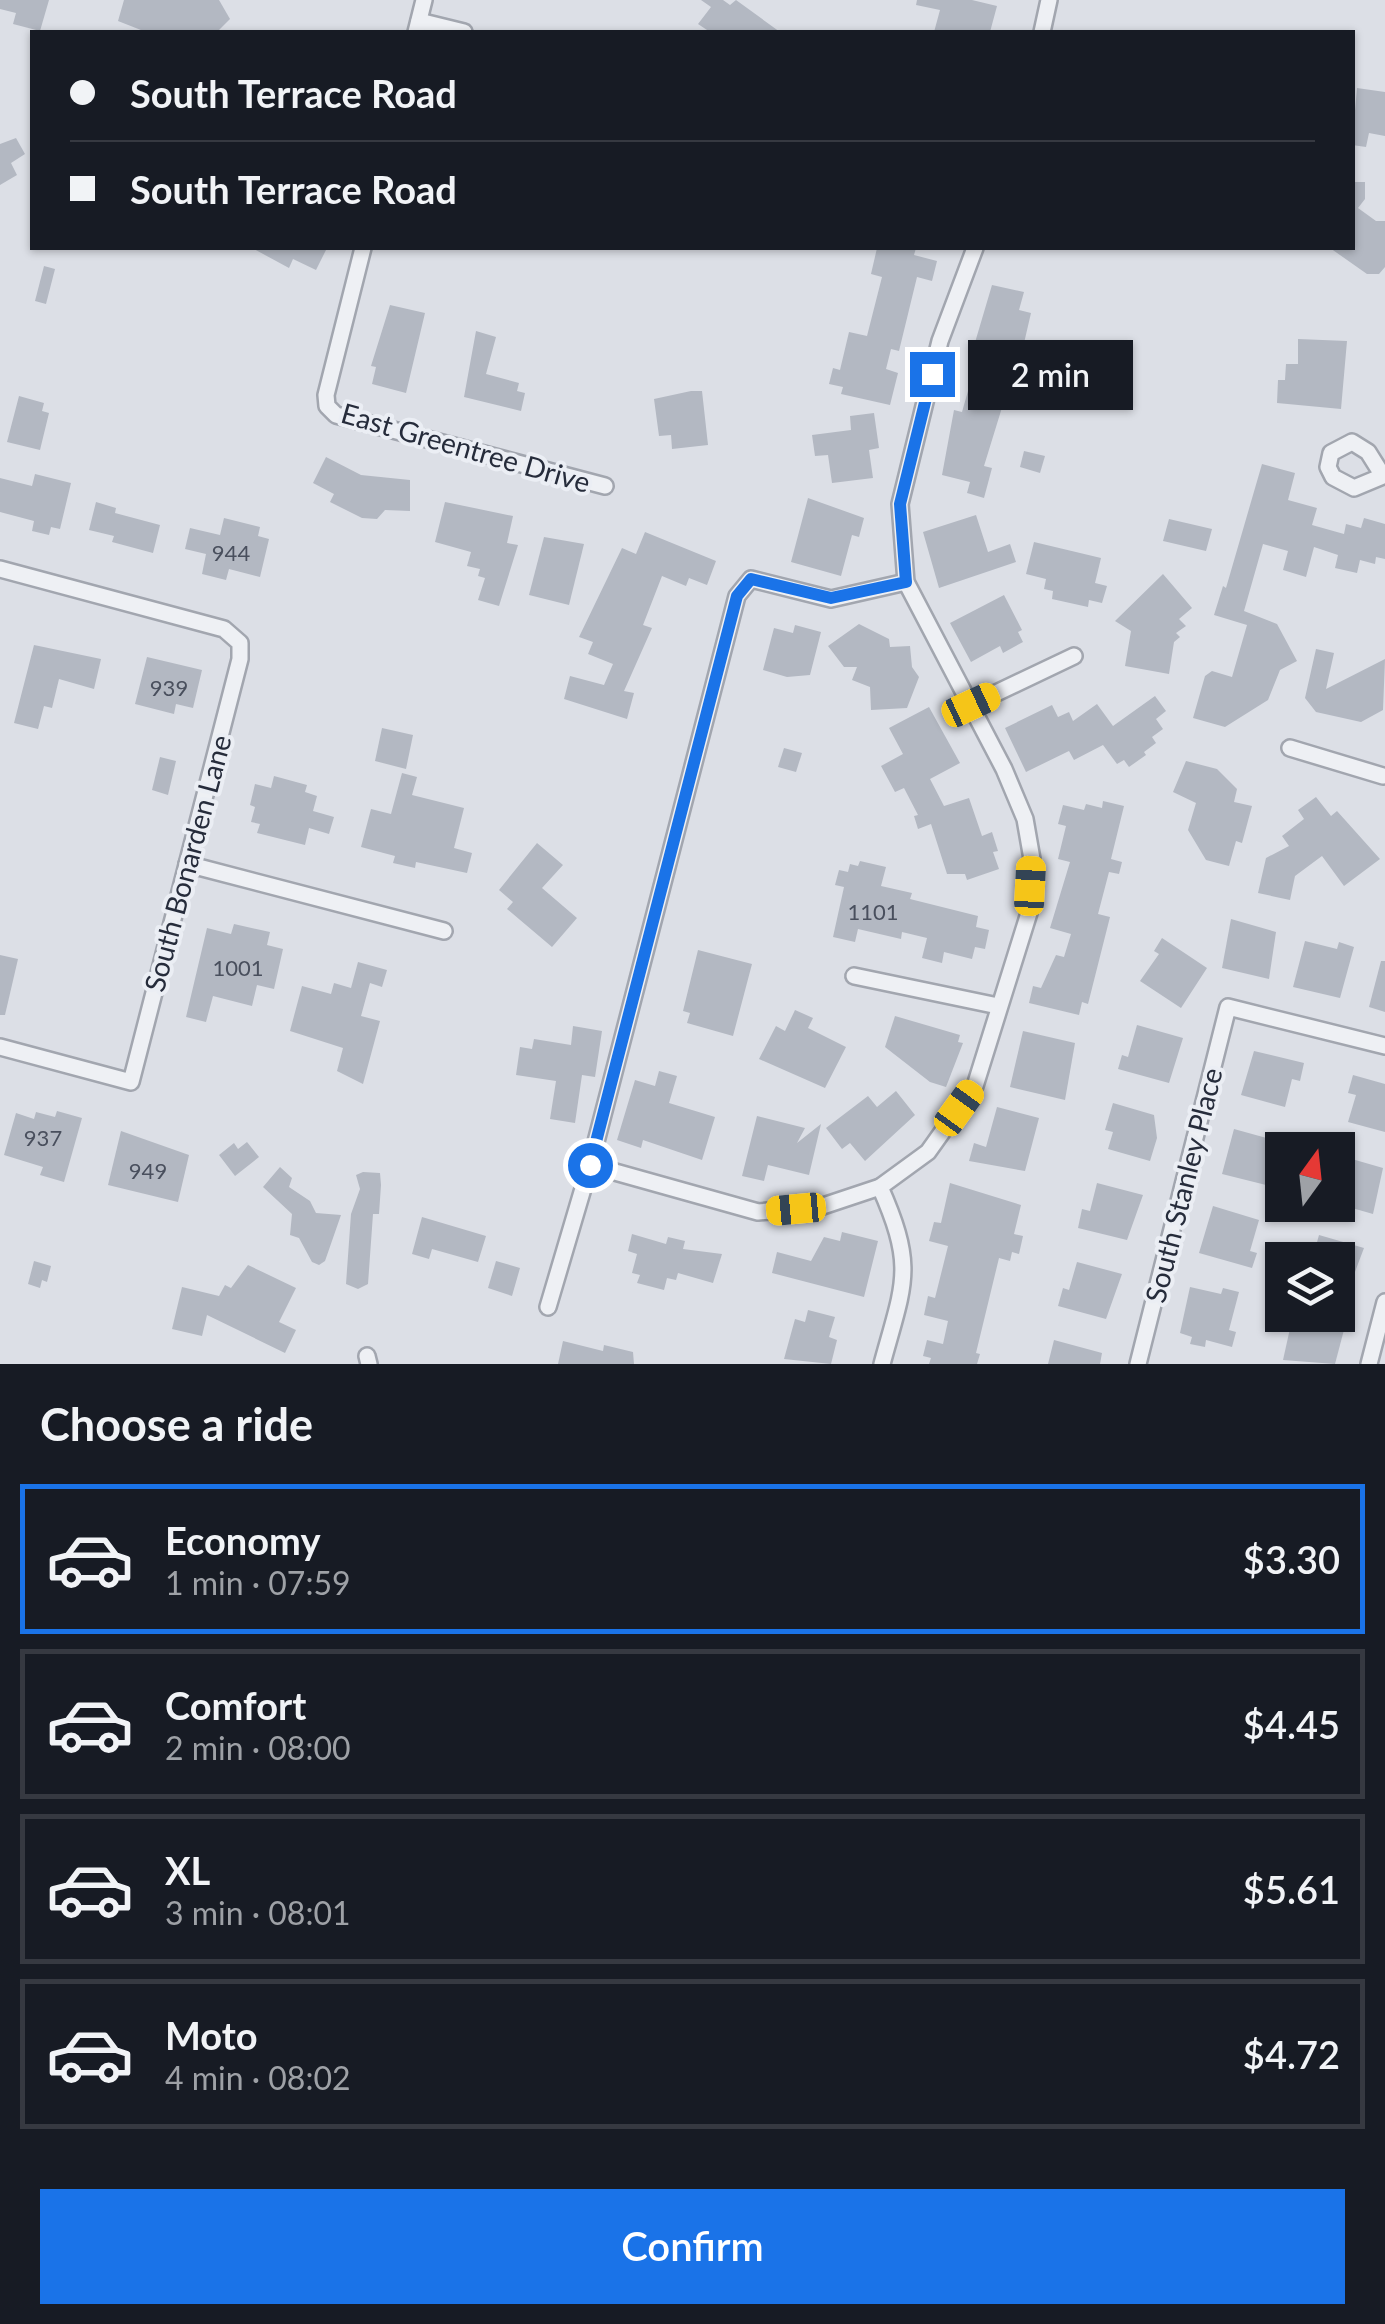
<!DOCTYPE html>
<html lang="en">
<head>
<meta charset="utf-8">
<style>
	body { margin:0; font-family:Lato,sans-serif; background:#20242c; color:#f1f3f6; height:100vh; display:flex; flex-direction:column; font-size:38px; white-space:nowrap }
	* { box-sizing:border-box; margin:0 }
	p { font-size:32px; color:#9ea1a6 }
	.icon { flex:none; width:55px; height:55px; fill:none; stroke:currentColor; stroke-width:2; stroke-linecap:round; stroke-linejoin:round }
	.map { position:relative; height:1364px; overflow:hidden }
	.sheet { display:flex; flex-direction:column; background:#171b24; flex:1 }
	.sheet>* { flex:none }
	.banner { position:absolute; left:30px; top:30px; width:1325px; height:220px; border-radius:0px; box-shadow:0 2px 8px #0004; display:grid; align-content:center; height:220px; padding:0 40px; background:#171b24 }
	.needle { width:65px; rotate:15deg }
	.tools { position:absolute; left:1265px; top:1132px; display:grid; gap:20px }
	.tools a { display:grid; place-items:center; width:90px; height:90px; border-radius:0px; background:#171b24; box-shadow:0 2px 8px #0004; font-size:50px }
	.end { position:absolute; width:45px; height:45px; margin:-22px; border:12px solid #1a73e8; background:#fff; box-shadow:0 0 0 5px #fff }
	.from { border-radius:50% }
	.bubble { position:absolute; height:70px; border-radius:0px; background:#171b24; box-shadow:0 2px 8px #0004; font-size:32px; font-weight:600; line-height:70px; text-align:center }
	.car { position:absolute; width:30px; height:60px; margin:-30px -15px; border-radius:12px; box-shadow:0 0 8px 2px #0007; background:linear-gradient(#f5c518 24%,#345 0 40%,#f5c518 0 76%,#345 0 86%,#f5c518 0) }
	.banner b { display:flex; align-items:center; gap:35px; height:95px; font-size:38px }
	.banner b+b { border-top:2px solid #363941 }
	.banner i { width:25px; height:25px; background:#f1f3f6 }
	ul { padding:0; list-style:none }
	li { display:flex; align-items:center; gap:30px; height:150px; margin:0 20px 15px; padding:0 20px; border:5px solid #363941; border-radius:0px }
	li div { flex:1 }
	li b { display:block; font-size:38px }
	li em { font-style:normal; font-weight:600 }
	li.on { border-color:#1a73e8 }
	li>.icon { width:90px; height:90px; stroke-width:1.5 }
	h2 { padding:0 40px; font-size:45px; line-height:120px }
	.cta { display:flex; gap:20px; margin-top:auto; padding:20px 40px }
	.cta a { flex:1; height:115px; border-radius:0px; background:#1a73e8; color:#fff; font-size:40px; font-weight:600; line-height:115px; text-align:center }
	.map>svg:first-child { display:block }
	.building { fill:#b3b8c2 }
	.lines { fill:none; stroke-linecap:round; stroke-linejoin:round }
	.street-casing { stroke:#a2a6af; stroke-width:20 }
	.street { stroke:#eef0f4; stroke-width:15 }
	.route { stroke:#1a73e8; stroke-width:12 }
	.labels { text-anchor:middle; dominant-baseline:central; stroke-width:8; stroke-linejoin:round; paint-order:stroke }
	.number-label { font-size:22px; fill:#494f5d }
	.street-label { font-size:28px; fill:#262c3b; stroke:#ebeef4 }
</style>
</head>
<body>
<div class="map">
<svg width="1385" height="1364" viewBox="0 0 1385 1364">
	<rect width="100%" height="100%" fill="#dcdfe6"/>
	<g class="building">
		<path d="M 0,0 L 49,0 L 40,31 L 13,24 L 16,13 L 0,9 Z"/>
		<path d="M 124,0 L 219,0 L 230,19 L 217,32 L 146,32 L 118,21 Z"/>
		<path d="M 701,0 L 723,0 L 730,5 L 736,0 L 780,32 L 710,32 L 698,24 L 711,7 Z"/>
		<path d="M 917,0 L 972,0 L 997,6 L 990,32 L 934,32 L 940,10 L 916,5 Z"/>
		<path d="M 1357,88 L 1385,92 L 1385,136 L 1369,133 L 1366,147 L 1352,145 Z"/>
		<path d="M 16,138 L 25,154 L 11,163 L 17,175 L 0,185 L 0,144 Z"/>
		<path d="M 1352,182 L 1365,182 L 1365,199 L 1358,208 L 1376,221 L 1385,221 L 1385,267 L 1379,274 L 1367,274 L 1330,248 L 1352,248 Z"/>
		<path d="M 252,248 L 327,248 L 316,270 L 293,259 L 289,268 Z"/>
		<path d="M 877,248 L 916,248 L 914,255 L 937,261 L 932,281 L 917,277 L 899,351 L 891,349 L 886,369 L 898,373 L 890,405 L 841,394 L 843,387 L 829,384 L 833,368 L 840,370 L 849,332 L 867,336 L 882,277 L 871,274 Z"/>
		<path d="M 44,266 L 55,269 L 46,304 L 35,301 Z"/>
		<path d="M 992,285 L 1024,292 L 1019,310 L 1031,313 L 1018,369 L 1007,366 L 1004,376 L 977,370 L 980,358 L 971,356 Z"/>
		<path d="M 390,305 L 425,313 L 406,393 L 372,384 L 376,367 L 371,366 Z"/>
		<path d="M 476,331 L 496,337 L 486,374 L 519,383 L 517,391 L 525,393 L 521,411 L 464,397 Z"/>
		<path d="M 1298,339 L 1347,341 L 1341,409 L 1277,403 L 1278,380 L 1285,380 L 1286,364 L 1298,364 Z"/>
		<path d="M 691,391 L 702,391 L 708,445 L 672,449 L 671,435 L 659,436 L 654,399 Z"/>
		<path d="M 968,391 L 1004,401 L 984,466 L 992,468 L 984,498 L 967,493 L 970,482 L 942,475 L 954,410 L 962,412 Z"/>
		<path d="M 19,396 L 44,403 L 42,411 L 49,413 L 40,450 L 7,442 Z"/>
		<path d="M 874,413 L 879,448 L 869,450 L 873,478 L 832,483 L 828,455 L 815,456 L 812,435 L 851,430 L 850,416 Z"/>
		<path d="M 1024,451 L 1045,456 L 1040,473 L 1020,467 Z"/>
		<path d="M 326,457 L 361,475 L 410,480 L 410,511 L 385,510 L 377,519 L 362,518 L 330,502 L 334,494 L 313,483 Z"/>
		<path d="M 1262,464 L 1295,473 L 1288,500 L 1317,508 L 1312,525 L 1344,534 L 1346,524 L 1361,528 L 1364,518 L 1385,524 L 1385,559 L 1376,557 L 1375,564 L 1360,560 L 1357,573 L 1335,568 L 1338,555 L 1314,547 L 1306,577 L 1283,570 L 1288,551 L 1263,544 L 1244,611 L 1277,624 L 1297,661 L 1280,670 L 1268,700 L 1225,727 L 1193,718 L 1205,676 L 1212,671 L 1232,677 L 1247,625 L 1214,615 L 1223,586 L 1226,588 Z"/>
		<path d="M 35,474 L 71,483 L 60,529 L 51,527 L 49,535 L 32,531 L 34,521 L 0,512 L 0,478 L 32,486 Z"/>
		<path d="M 808,498 L 864,518 L 859,537 L 852,535 L 841,576 L 791,562 Z"/>
		<path d="M 96,502 L 116,508 L 115,513 L 160,525 L 153,553 L 112,542 L 114,536 L 89,530 Z"/>
		<path d="M 445,502 L 513,516 L 507,543 L 518,545 L 499,606 L 478,600 L 485,578 L 478,576 L 480,569 L 467,566 L 471,552 L 435,542 Z"/>
		<path d="M 976,515 L 988,552 L 1010,544 L 1016,562 L 939,588 L 923,532 Z"/>
		<path d="M 224,518 L 260,527 L 258,536 L 269,539 L 260,577 L 229,569 L 226,580 L 202,574 L 206,554 L 185,549 L 190,528 L 220,535 Z"/>
		<path d="M 1169,519 L 1212,529 L 1206,551 L 1163,541 Z"/>
		<path d="M 645,532 L 716,561 L 707,585 L 689,578 L 686,586 L 662,576 L 643,625 L 652,628 L 624,691 L 634,693 L 627,719 L 564,699 L 570,676 L 604,685 L 613,664 L 588,654 L 593,642 L 579,637 L 622,548 L 636,554 Z"/>
		<path d="M 544,537 L 584,544 L 569,605 L 529,595 Z"/>
		<path d="M 1034,542 L 1101,558 L 1095,583 L 1107,586 L 1102,603 L 1089,600 L 1088,607 L 1052,599 L 1053,591 L 1044,589 L 1046,579 L 1026,574 Z"/>
		<path d="M 1163,574 L 1192,608 L 1179,619 L 1186,626 L 1176,633 L 1180,637 L 1174,642 L 1169,674 L 1125,666 L 1131,631 L 1115,621 Z"/>
		<path d="M 1004,595 L 1022,630 L 1018,632 L 1023,642 L 1003,653 L 1000,646 L 971,662 L 950,623 Z"/>
		<path d="M 859,624 L 889,639 L 890,647 L 910,646 L 912,667 L 919,677 L 907,708 L 871,710 L 870,687 L 852,680 L 857,667 L 844,667 L 828,646 Z"/>
		<path d="M 795,625 L 821,632 L 810,675 L 787,677 L 763,670 L 774,628 L 793,633 Z"/>
		<path d="M 34,645 L 101,659 L 94,689 L 59,679 L 52,708 L 44,706 L 38,729 L 14,723 Z"/>
		<path d="M 1316,649 L 1334,653 L 1326,689 L 1385,659 L 1383,710 L 1361,722 L 1316,712 L 1305,698 Z"/>
		<path d="M 147,657 L 202,670 L 193,708 L 176,704 L 174,714 L 135,704 Z"/>
		<path d="M 1155,696 L 1166,711 L 1156,719 L 1163,729 L 1152,737 L 1156,743 L 1144,752 L 1146,755 L 1129,767 L 1124,760 L 1117,764 L 1103,745 L 1074,760 L 1069,751 L 1026,772 L 1005,728 L 1052,705 L 1058,717 L 1069,712 L 1073,721 L 1097,704 L 1113,726 Z"/>
		<path d="M 929,707 L 960,763 L 930,779 L 944,806 L 969,798 L 982,836 L 992,832 L 998,851 L 993,852 L 999,869 L 967,880 L 965,874 L 947,874 L 931,824 L 918,829 L 914,816 L 918,815 L 904,788 L 895,792 L 881,766 L 903,754 L 889,728 Z"/>
		<path d="M 382,728 L 413,735 L 406,769 L 375,761 Z"/>
		<path d="M 784,748 L 802,753 L 796,772 L 778,767 Z"/>
		<path d="M 160,757 L 176,761 L 168,795 L 152,790 Z"/>
		<path d="M 1186,761 L 1217,769 L 1237,789 L 1234,802 L 1252,806 L 1242,843 L 1236,841 L 1229,866 L 1206,860 L 1188,830 L 1196,803 L 1173,792 Z"/>
		<path d="M 402,773 L 417,777 L 412,795 L 464,808 L 454,848 L 472,853 L 467,873 L 416,862 L 415,868 L 393,863 L 395,856 L 361,847 L 371,809 L 391,814 Z"/>
		<path d="M 274,776 L 307,785 L 305,792 L 317,796 L 313,811 L 334,817 L 329,834 L 309,828 L 305,845 L 257,833 L 260,824 L 251,822 L 255,807 L 250,805 L 255,784 L 271,788 Z"/>
		<path d="M 1316,797 L 1331,816 L 1337,811 L 1380,859 L 1344,886 L 1322,856 L 1295,876 L 1290,900 L 1258,893 L 1266,858 L 1289,846 L 1282,836 L 1304,819 L 1298,810 Z"/>
		<path d="M 1103,801 L 1124,806 L 1111,859 L 1122,862 L 1119,874 L 1109,872 L 1098,914 L 1110,917 L 1088,1004 L 1082,1002 L 1079,1015 L 1029,1003 L 1033,986 L 1041,988 L 1056,955 L 1064,957 L 1071,934 L 1050,928 L 1070,862 L 1058,859 L 1066,826 L 1058,824 L 1063,805 L 1084,810 L 1086,804 L 1102,808 Z"/>
		<path d="M 537,843 L 563,865 L 542,888 L 577,918 L 552,947 L 507,909 L 513,902 L 499,890 Z"/>
		<path d="M 860,861 L 886,867 L 881,886 L 912,893 L 910,899 L 978,916 L 976,927 L 989,930 L 985,949 L 975,947 L 972,959 L 944,952 L 942,963 L 922,958 L 927,938 L 902,932 L 901,939 L 858,929 L 855,942 L 833,937 L 844,887 L 835,885 L 839,870 L 848,872 L 850,864 L 858,866 Z"/>
		<path d="M 1231,919 L 1276,932 L 1269,979 L 1222,968 Z"/>
		<path d="M 234,924 L 270,932 L 267,945 L 283,949 L 274,989 L 257,985 L 252,1006 L 213,996 L 206,1022 L 186,1017 L 207,928 L 231,934 Z"/>
		<path d="M 1162,938 L 1207,968 L 1181,1008 L 1140,981 L 1159,954 L 1154,951 Z"/>
		<path d="M 1305,941 L 1337,949 L 1339,942 L 1354,947 L 1340,998 L 1293,987 Z"/>
		<path d="M 698,950 L 752,964 L 733,1036 L 687,1023 L 690,1013 L 683,1011 Z"/>
		<path d="M 0,955 L 18,959 L 5,1015 L 0,1015 Z"/>
		<path d="M 1381,961 L 1385,961 L 1385,1012 L 1369,1007 Z"/>
		<path d="M 358,962 L 387,970 L 382,987 L 370,983 L 361,1016 L 380,1021 L 363,1084 L 337,1071 L 343,1048 L 290,1031 L 302,986 L 331,994 L 334,983 L 351,988 Z"/>
		<path d="M 795,1010 L 813,1018 L 808,1028 L 846,1047 L 825,1088 L 759,1059 L 776,1026 L 785,1031 Z"/>
		<path d="M 895,1016 L 960,1035 L 958,1042 L 963,1043 L 946,1087 L 930,1082 L 885,1047 Z"/>
		<path d="M 1137,1025 L 1183,1038 L 1169,1083 L 1118,1069 L 1122,1055 L 1128,1057 Z"/>
		<path d="M 573,1026 L 602,1031 L 595,1077 L 582,1075 L 575,1123 L 550,1119 L 556,1081 L 516,1075 L 520,1047 L 532,1049 L 534,1039 L 571,1045 Z"/>
		<path d="M 1023,1031 L 1075,1043 L 1065,1100 L 1010,1087 Z"/>
		<path d="M 1254,1051 L 1304,1063 L 1300,1081 L 1292,1079 L 1285,1107 L 1241,1095 Z"/>
		<path d="M 659,1071 L 677,1076 L 669,1103 L 715,1117 L 702,1160 L 643,1140 L 641,1148 L 617,1140 L 635,1080 L 655,1086 Z"/>
		<path d="M 1353,1075 L 1385,1084 L 1385,1132 L 1348,1122 L 1356,1095 L 1348,1093 Z"/>
		<path d="M 896,1091 L 915,1115 L 865,1161 L 850,1143 L 842,1149 L 826,1128 L 868,1096 L 877,1107 Z"/>
		<path d="M 1113,1103 L 1154,1115 L 1157,1138 L 1150,1161 L 1108,1149 L 1113,1132 L 1105,1130 Z"/>
		<path d="M 997,1107 L 1039,1118 L 1025,1171 L 969,1161 L 974,1143 L 986,1147 Z"/>
		<path d="M 57,1111 L 82,1118 L 64,1182 L 40,1175 L 43,1167 L 4,1155 L 16,1113 L 34,1119 L 36,1112 L 55,1117 Z"/>
		<path d="M 757,1116 L 805,1128 L 797,1143 L 821,1124 L 809,1175 L 768,1165 L 764,1181 L 742,1176 Z"/>
		<path d="M 1234,1129 L 1281,1142 L 1270,1186 L 1222,1174 Z"/>
		<path d="M 121,1131 L 189,1155 L 178,1202 L 108,1185 Z"/>
		<path d="M 247,1142 L 259,1157 L 235,1176 L 219,1155 L 234,1143 L 238,1149 Z"/>
		<path d="M 1338,1155 L 1383,1168 L 1373,1214 L 1338,1204 Z"/>
		<path d="M 280,1167 L 292,1178 L 289,1187 L 310,1201 L 316,1213 L 341,1215 L 325,1261 L 319,1265 L 312,1262 L 299,1238 L 290,1235 L 292,1214 L 263,1187 Z"/>
		<path d="M 363,1172 L 380,1173 L 381,1185 L 379,1214 L 373,1214 L 368,1284 L 358,1289 L 346,1284 L 351,1214 L 360,1189 L 356,1175 Z"/>
		<path d="M 950,1183 L 1021,1205 L 1014,1234 L 1023,1236 L 1019,1254 L 1012,1252 L 1010,1261 L 999,1258 L 976,1353 L 980,1354 L 977,1364 L 929,1364 L 931,1358 L 923,1356 L 927,1340 L 943,1344 L 948,1321 L 924,1315 L 928,1296 L 935,1298 L 948,1246 L 929,1241 L 934,1222 L 941,1223 Z"/>
		<path d="M 1097,1183 L 1143,1195 L 1127,1240 L 1078,1228 L 1082,1209 L 1090,1211 Z"/>
		<path d="M 1213,1206 L 1259,1220 L 1250,1251 L 1257,1253 L 1252,1268 L 1199,1253 Z"/>
		<path d="M 422,1217 L 486,1236 L 478,1262 L 432,1249 L 429,1259 L 412,1254 Z"/>
		<path d="M 842,1232 L 878,1241 L 864,1297 L 772,1273 L 777,1252 L 811,1261 L 824,1237 L 840,1241 Z"/>
		<path d="M 632,1234 L 666,1244 L 668,1237 L 685,1241 L 683,1249 L 722,1254 L 713,1283 L 678,1273 L 676,1280 L 667,1278 L 664,1290 L 637,1283 L 640,1275 L 632,1273 L 637,1254 L 628,1251 Z"/>
		<path d="M 1319,1235 L 1364,1248 L 1341,1309 L 1338,1260 L 1312,1260 Z"/>
		<path d="M 34,1261 L 51,1266 L 47,1282 L 42,1280 L 40,1288 L 28,1284 Z"/>
		<path d="M 496,1261 L 520,1268 L 512,1296 L 488,1288 Z"/>
		<path d="M 1077,1262 L 1122,1274 L 1106,1319 L 1058,1306 L 1063,1288 L 1069,1290 Z"/>
		<path d="M 248,1265 L 296,1288 L 279,1322 L 296,1330 L 285,1353 L 207,1315 L 202,1336 L 172,1329 L 182,1287 L 219,1296 L 225,1285 L 231,1288 Z"/>
		<path d="M 1190,1287 L 1221,1294 L 1223,1288 L 1239,1292 L 1229,1330 L 1236,1332 L 1232,1347 L 1206,1340 L 1205,1347 L 1190,1344 L 1192,1337 L 1180,1333 Z"/>
		<path d="M 808,1310 L 835,1317 L 829,1337 L 837,1340 L 831,1364 L 784,1359 L 795,1319 L 805,1322 Z"/>
		<path d="M 1293,1315 L 1345,1326 L 1335,1364 L 1283,1360 Z"/>
		<path d="M 1054,1340 L 1102,1353 L 1100,1364 L 1048,1364 Z"/>
		<path d="M 563,1341 L 603,1351 L 604,1345 L 633,1352 L 634,1364 L 558,1364 Z"/>
	</g>
	<g class="lines">
		<g class="street-casing">
			<g id="street">
				<path d="M 419,21 L 464,32"/>
				<path d="M 416,32 L 424,0"/>
				<path d="M 1042,32 L 1049,0"/>
				<path d="M 363,248 L 326,395 L 327,406 L 336,415 L 605,486"/>
				<path d="M 1352,442 L 1368,452 L 1383,476 L 1354,488 L 1333,477 L 1328,467 L 1331,453 Z"/>
				<path d="M 0,569 L 224,629 L 240,643 L 240,659 L 131,1082 L 0,1047"/>
				<path d="M 971,705 L 1074,656"/>
				<path d="M 1290,748 L 1383,776"/>
				<path d="M 187,864 L 444,931"/>
				<path d="M 854,976 L 998,1006"/>
				<path d="M 590,1165 L 758,1212 L 823,1206 L 880,1187 L 928,1152 L 975,1086 L 1029,913 L 1032,859 L 1025,819 L 1004,769 L 906,582 L 900,504 L 940,341 L 975,248"/>
				<path d="M 880,1187 C 916,1268 904,1283 882,1364"/>
				<path d="M 548,1307 L 590,1165 L 737,596 L 751,579 L 831,599 L 906,582"/>
				<path d="M 367,1356 L 369,1364"/>
				<path d="M 1138,1364 L 1228,1007 L 1385,1046"/>
				<path d="M 1369,1364 L 1385,1302"/>
			</g>
		</g>
		<use href="#street" class="street"/>
	</g>
	<g class="lines">
		<path class="route" d="M 590,1165 L 737,596 L 751,579 L 831,598 L 906,582 L 900,504 L 932,374"/>
	</g>
	<g class="labels">
		<g class="number-label">
			<text x="231" y="552">944</text>
			<text x="169" y="687">939</text>
			<text x="873" y="911">1101</text>
			<text x="238" y="967">1001</text>
			<text x="43" y="1137">937</text>
			<text x="148" y="1170">949</text>
		</g>
		<g class="street-label">
			<text transform="translate(466 447) rotate(16)">East Greentree Drive</text>
			<text transform="translate(187 863) rotate(-75)">South Bonarden Lane</text>
			<text transform="translate(1183 1185) rotate(-76)">South Stanley Place</text>
		</g>
	</g>
</svg>
<div class="tools">
<a><svg class="needle" viewBox="-14 -14 28 28"><path d="M0-13l5 13h-10z" fill="#e53935"/><path d="M0 13l5-13h-10z" fill="#9ea1a6"/></svg></a>
<a><svg class="icon" aria-label="layers" viewBox="0 0 24 24"><path d="M12 4l9 5-9 5-9-5zM3 14l9 5 9-5"/></svg></a>
</div>
<i class="end from" style="left:590px;top:1165px"></i>
<i class="end" style="left:932px;top:374px"></i>
<div class="bubble" style="left:968px;top:340px;width:165px">2 min</div>
<i class="car" style="left:971px;top:705px;rotate:65deg"></i>
<i class="car" style="left:1030px;top:886px;rotate:3deg"></i>
<i class="car" style="left:959px;top:1108px;rotate:36deg"></i>
<i class="car" style="left:796px;top:1209px;rotate:265deg"></i>
<div class="banner">
<b><i class="from"></i>South Terrace Road</b>
<b><i></i>South Terrace Road</b>
</div>
</div>
<section class="sheet">
<h2>Choose a ride</h2>
<ul>
<li class="on"><svg class="icon" aria-label="car" viewBox="0 0 24 24"><path d="M5 17H2v-5l4-1 3-4h7l3 4 3 1v5h-3M9 17h6M6 11h13"/><circle cx="7" cy="17" r="2"/><circle cx="17" cy="17" r="2"/></svg><div><b>Economy</b><p>1 min · 07:59</p></div><em>$3.30</em></li>
<li><svg class="icon" aria-label="car" viewBox="0 0 24 24"><path d="M5 17H2v-5l4-1 3-4h7l3 4 3 1v5h-3M9 17h6M6 11h13"/><circle cx="7" cy="17" r="2"/><circle cx="17" cy="17" r="2"/></svg><div><b>Comfort</b><p>2 min · 08:00</p></div><em>$4.45</em></li>
<li><svg class="icon" aria-label="car" viewBox="0 0 24 24"><path d="M5 17H2v-5l4-1 3-4h7l3 4 3 1v5h-3M9 17h6M6 11h13"/><circle cx="7" cy="17" r="2"/><circle cx="17" cy="17" r="2"/></svg><div><b>XL</b><p>3 min · 08:01</p></div><em>$5.61</em></li>
<li><svg class="icon" aria-label="car" viewBox="0 0 24 24"><path d="M5 17H2v-5l4-1 3-4h7l3 4 3 1v5h-3M9 17h6M6 11h13"/><circle cx="7" cy="17" r="2"/><circle cx="17" cy="17" r="2"/></svg><div><b>Moto</b><p>4 min · 08:02</p></div><em>$4.72</em></li>
</ul>
<div class="cta"><a>Confirm</a></div>
</section>
</body>
</html>
